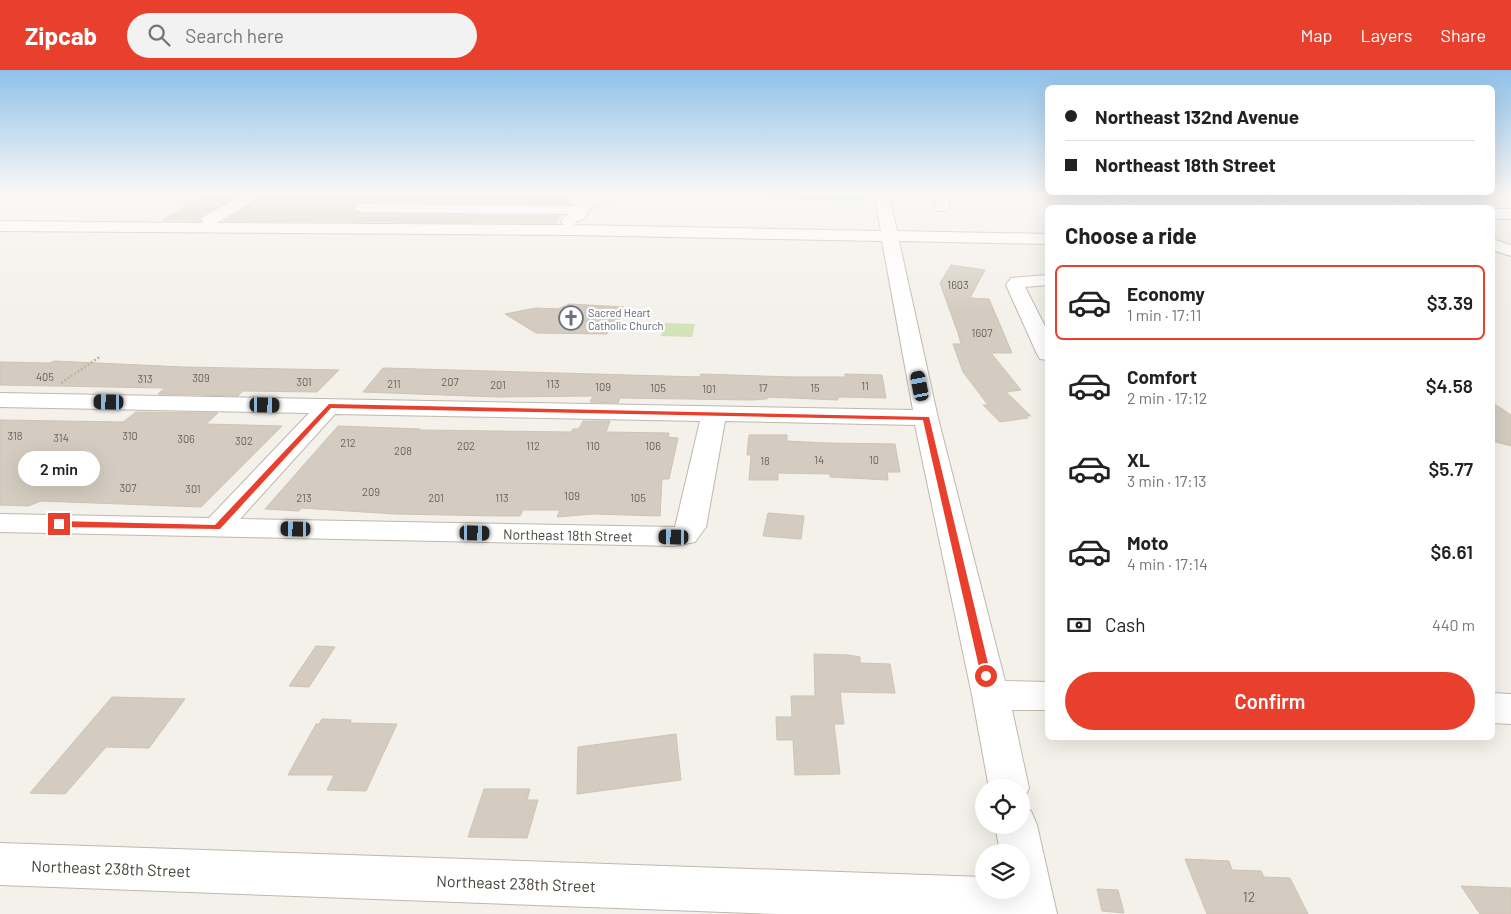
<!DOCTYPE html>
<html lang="en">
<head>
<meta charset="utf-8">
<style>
	body { margin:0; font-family:Barlow,sans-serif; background:#f2f2f2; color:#222; height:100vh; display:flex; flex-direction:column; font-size:19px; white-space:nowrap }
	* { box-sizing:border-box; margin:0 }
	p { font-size:16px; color:#767676 }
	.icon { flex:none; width:28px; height:28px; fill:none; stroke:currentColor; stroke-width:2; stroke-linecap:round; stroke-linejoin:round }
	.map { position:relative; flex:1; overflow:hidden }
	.sheet { position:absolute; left:1045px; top:135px; width:450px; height:535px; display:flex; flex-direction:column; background:#fff; border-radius:8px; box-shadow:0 5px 20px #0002 }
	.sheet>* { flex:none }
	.guide { position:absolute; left:1045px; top:15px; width:450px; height:110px; border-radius:8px; box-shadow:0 5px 20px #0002; display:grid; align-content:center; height:110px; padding:0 20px; background:#fff }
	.buttons { position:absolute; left:975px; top:709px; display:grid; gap:10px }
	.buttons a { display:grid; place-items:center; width:55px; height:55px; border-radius:50%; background:#fff; box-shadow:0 5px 20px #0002; font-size:25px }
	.end { position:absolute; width:22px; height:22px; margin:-11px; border:6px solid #e8402d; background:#fff; box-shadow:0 0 0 2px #fff }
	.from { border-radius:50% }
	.bubble { position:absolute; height:35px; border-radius:18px; background:#fff; box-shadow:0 5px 20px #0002; font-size:16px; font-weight:600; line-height:35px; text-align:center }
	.car { position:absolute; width:15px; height:30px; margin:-15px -8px; border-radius:6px; box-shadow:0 0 4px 1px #0007; background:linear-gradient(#222 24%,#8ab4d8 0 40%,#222 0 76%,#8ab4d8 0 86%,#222 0) }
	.guide b { display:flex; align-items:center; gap:18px; height:48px; font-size:19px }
	.guide b+b { border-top:1px solid #e0e0e0 }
	.guide i { width:12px; height:12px; background:#222 }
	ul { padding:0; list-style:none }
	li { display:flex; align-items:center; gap:15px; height:75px; margin:0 10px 8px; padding:0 10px; border:2px solid transparent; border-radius:8px }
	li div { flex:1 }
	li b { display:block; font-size:19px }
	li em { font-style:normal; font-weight:600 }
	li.current { border-color:#e8402d }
	li>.icon { width:45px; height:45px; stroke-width:1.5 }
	h2 { padding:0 20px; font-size:22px; line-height:60px }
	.pay { display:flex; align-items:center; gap:12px; height:55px; padding:0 20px; font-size:19px }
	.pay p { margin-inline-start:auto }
	.button { display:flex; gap:10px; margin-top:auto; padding:10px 20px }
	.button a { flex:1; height:58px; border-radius:30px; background:#e8402d; color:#fff; font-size:20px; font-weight:600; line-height:58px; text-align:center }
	header { display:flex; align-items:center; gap:30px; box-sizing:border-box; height:70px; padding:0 25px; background:#e8402d; color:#fff }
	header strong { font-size:24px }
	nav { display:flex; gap:28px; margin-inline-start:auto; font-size:18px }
	.search { width:350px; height:45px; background:#f2f2f2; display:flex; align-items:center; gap:12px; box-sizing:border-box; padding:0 18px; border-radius:28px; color:#767676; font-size:19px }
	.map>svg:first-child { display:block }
	.green { fill:#d2e4b7 }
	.water { fill:#acd4eb }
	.building { fill:#d4ccc0; stroke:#cfc3b4 }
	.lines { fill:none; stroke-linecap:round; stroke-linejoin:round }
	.minor-casing { stroke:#bfb8ad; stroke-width:2 }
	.path { stroke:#bfb3a0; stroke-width:2.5; stroke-dasharray:2 2; stroke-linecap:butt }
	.minor { fill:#fff; fill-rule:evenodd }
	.route { fill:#e8402d }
	.labels { text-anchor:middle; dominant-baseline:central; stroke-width:4.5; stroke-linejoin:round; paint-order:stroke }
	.number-label { font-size:11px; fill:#6a645b }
	.far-worship-label { font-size:11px; fill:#5b616d; stroke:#fff; text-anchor:start }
	.street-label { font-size:14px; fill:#474139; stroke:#fff }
	.near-number-label { font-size:14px; fill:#6a645b }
	.near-street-label { font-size:16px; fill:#474139; stroke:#fff }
</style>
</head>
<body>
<header>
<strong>Zipcab</strong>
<div class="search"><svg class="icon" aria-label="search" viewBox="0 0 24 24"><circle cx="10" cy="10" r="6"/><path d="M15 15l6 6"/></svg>Search here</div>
<nav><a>Map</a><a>Layers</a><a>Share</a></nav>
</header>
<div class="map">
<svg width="1511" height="844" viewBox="0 0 1511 844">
	<rect width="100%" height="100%" fill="#f4f0ea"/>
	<path class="green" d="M 664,253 L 695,254 L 692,267 L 661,266 Z"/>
	<path class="water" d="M 864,123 L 864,131 L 763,129 L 760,124 Z"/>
	<g class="building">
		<path d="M 209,123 L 245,123 L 203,145 L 200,151 L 162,150 Z"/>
		<path d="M 268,123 L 367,124 L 364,126 L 573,128 L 569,134 L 361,132 L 352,137 L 361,144 L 561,146 L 556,153 L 224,151 Z"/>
		<path d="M 951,195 L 985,200 L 970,228 L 989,229 L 1012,283 L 991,283 L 1021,320 L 1006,322 L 1031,346 L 1026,346 L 1028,348 L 1000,352 L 983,335 L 988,335 L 963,302 L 953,274 L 961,274 L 958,263 L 940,213 Z"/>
		<path d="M 569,234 L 624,237 L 616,259 L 608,259 L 607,264 L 536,263 L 505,244 L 536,238 L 558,239 Z"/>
		<path d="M 54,291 L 183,297 L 339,300 L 317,322 L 243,321 L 238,326 L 158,324 L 165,318 L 0,315 L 0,292 L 50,293 Z"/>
		<path d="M 383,298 L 700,307 L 701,304 L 793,307 L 845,307 L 845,304 L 882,305 L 886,328 L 838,327 L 838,330 L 768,327 L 767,329 L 752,330 L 620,328 L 618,333 L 590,332 L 593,326 L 498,327 L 363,322 Z"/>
		<path d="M 1492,332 L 1511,345 L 1511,376 L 1492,371 Z"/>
		<path d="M 136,342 L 218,343 L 206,354 L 282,356 L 201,437 L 41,431 L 28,436 L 0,435 L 0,350 L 123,352 Z"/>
		<path d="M 583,351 L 610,351 L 606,362 L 669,363 L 668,367 L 678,368 L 669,409 L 662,409 L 660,446 L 594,444 L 557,447 L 560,440 L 523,440 L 520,446 L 500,446 L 395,444 L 301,438 L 299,441 L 265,439 L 338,356 L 420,359 L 419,360 L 571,362 L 573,359 L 579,359 Z"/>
		<path d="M 749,365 L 787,365 L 787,371 L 826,373 L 895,374 L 900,402 L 887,402 L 888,410 L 830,407 L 830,404 L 778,403 L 778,410 L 749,410 L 751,385 L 747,385 Z"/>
		<path d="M 768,443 L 804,446 L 801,469 L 763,466 Z"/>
		<path d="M 316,576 L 335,577 L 309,617 L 289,616 Z"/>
		<path d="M 814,584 L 849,585 L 860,587 L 860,593 L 890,594 L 895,623 L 840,622 L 844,654 L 834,654 L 840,704 L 795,705 L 793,670 L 777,670 L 776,647 L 792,647 L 791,626 L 815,626 Z"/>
		<path d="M 112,627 L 185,629 L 149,678 L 106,677 L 65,724 L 30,723 Z"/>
		<path d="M 322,649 L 351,650 L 350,653 L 397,654 L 366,721 L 327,720 L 334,705 L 288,705 L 316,654 L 319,654 Z"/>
		<path d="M 676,664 L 681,710 L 577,724 L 578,677 Z"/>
		<path d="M 484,719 L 530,719 L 527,730 L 538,730 L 527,768 L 468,767 Z"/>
		<path d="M 1185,789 L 1229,791 L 1232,800 L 1261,801 L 1264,807 L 1290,808 L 1308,844 L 1207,844 Z"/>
		<path d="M 1461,816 L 1511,818 L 1511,844 L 1480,844 Z"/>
		<path d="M 1097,819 L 1118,820 L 1124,843 L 1102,841 Z"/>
	</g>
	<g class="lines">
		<g class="minor-casing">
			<g id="minor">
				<path d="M 249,123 L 266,123 L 217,153 L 564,155 L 561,152 L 567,144 L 361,142 L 354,138 L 361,134 L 578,136 C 589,121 611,123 628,123 L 626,126 L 594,134 L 583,149 L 577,151 L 574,155 L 881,161 L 874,123 L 888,123 L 897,161 L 1048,164 L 1048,174 L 899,171 L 938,348 L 1005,611 L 1048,612 L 1048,640 L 1012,640 L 1029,718 L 1023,731 L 1021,731 L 1021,718 L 989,718 L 972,625 L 915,355 L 725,351 L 706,457 L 695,472 L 674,476 L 0,462 L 0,444 L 209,448 L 309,343 L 0,337 L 0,323 L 913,340 L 882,171 L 569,165 L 0,161 L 0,151 L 204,153 L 201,149 C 205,144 240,128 249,123 ZM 335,344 L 700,351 L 675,457 L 240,449 Z"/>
				<path d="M 933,123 L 947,123 L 949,138 L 947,141 L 937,141 Z"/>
				<path d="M 1096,123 L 1114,123 L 1139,138 L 1120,138 Z"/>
				<path d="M 1251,123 L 1268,123 L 1286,138 L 1269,138 Z"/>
				<path d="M 1387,123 L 1405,123 L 1428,138 L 1409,138 Z"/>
				<rect x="1492" y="139" width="19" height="10"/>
				<path d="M 1492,169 L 1511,175 L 1511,186 L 1492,180 Z"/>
				<path d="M 1048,205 L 1048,215 L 1025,217 L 1048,262 L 1048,290 L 1040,289 L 1037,284 L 1006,215 L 1011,208 Z"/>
				<path d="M 1492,623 L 1511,624 L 1511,654 L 1492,653 Z"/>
				<path d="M 1021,738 L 1031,741 L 1037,755 L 1057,844 L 778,844 L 0,815 L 0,773 L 984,807 L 984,820 L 1021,820 L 1021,782 L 1000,782 L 995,755 L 1021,755 Z"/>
			</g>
		</g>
		<path class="path" d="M 61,313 L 101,286"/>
		<use href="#minor" class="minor"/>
	</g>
	<linearGradient id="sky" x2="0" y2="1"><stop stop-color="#90c1e9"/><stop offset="0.51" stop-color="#faf8f6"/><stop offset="1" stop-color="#faf8f6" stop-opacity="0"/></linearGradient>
	<rect width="1511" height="241" fill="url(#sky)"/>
	<path class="route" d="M 329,334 L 929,347 L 991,606 L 986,610 L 981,606 L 923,350 L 331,338 L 220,459 L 59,457 L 55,454 L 59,451 L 215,455 Z"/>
	<defs>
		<g id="church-ring" transform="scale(1.25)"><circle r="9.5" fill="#fff" stroke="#6b7280" stroke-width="1.5"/><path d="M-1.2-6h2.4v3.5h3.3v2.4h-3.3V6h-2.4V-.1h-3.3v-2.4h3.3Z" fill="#6b7280"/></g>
	</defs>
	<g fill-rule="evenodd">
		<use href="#church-ring" x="571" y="248"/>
	</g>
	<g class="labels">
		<g class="number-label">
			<text x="958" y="214">1603</text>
			<text x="982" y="262">1607</text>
			<text x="45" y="306">405</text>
			<text x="201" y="307">309</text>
			<text x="145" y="308">313</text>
			<text x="304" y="311">301</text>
			<text x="450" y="311">207</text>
			<text x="394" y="313">211</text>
			<text x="553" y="313">113</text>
			<text x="498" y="314">201</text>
			<text x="865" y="315">11</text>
			<text x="603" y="316">109</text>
			<text x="658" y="317">105</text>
			<text x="763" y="317">17</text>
			<text x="815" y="317">15</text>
			<text x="709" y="318">101</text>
			<text x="15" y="365">318</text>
			<text x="130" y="365">310</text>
			<text x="61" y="367">314</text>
			<text x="186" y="368">306</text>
			<text x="244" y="370">302</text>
			<text x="348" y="372">212</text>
			<text x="466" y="375">202</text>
			<text x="533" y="375">112</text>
			<text x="593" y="375">110</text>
			<text x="653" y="375">106</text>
			<text x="403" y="380">208</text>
			<text x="819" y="389">14</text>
			<text x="874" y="389">10</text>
			<text x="765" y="390">18</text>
			<text x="128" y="417">307</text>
			<text x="193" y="418">301</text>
			<text x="371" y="421">209</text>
			<text x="572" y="425">109</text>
			<text x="304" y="427">213</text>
			<text x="436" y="427">201</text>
			<text x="502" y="427">113</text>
			<text x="638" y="427">105</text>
		</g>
		<g class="far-worship-label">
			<text x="588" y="242">Sacred Heart<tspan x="588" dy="13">Catholic Church</tspan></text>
		</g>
		<g class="street-label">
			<text transform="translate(568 465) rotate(1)">Northeast 18th Street</text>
		</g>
		<g class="near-number-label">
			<text x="1249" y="826">12</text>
		</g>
		<g class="near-street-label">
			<text transform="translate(111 798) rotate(2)">Northeast 238th Street</text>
			<text transform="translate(516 813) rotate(2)">Northeast 238th Street</text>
		</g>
	</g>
</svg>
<div class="buttons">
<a><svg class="icon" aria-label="locate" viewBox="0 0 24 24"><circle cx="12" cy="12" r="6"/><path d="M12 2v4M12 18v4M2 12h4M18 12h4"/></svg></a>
<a><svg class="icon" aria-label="layers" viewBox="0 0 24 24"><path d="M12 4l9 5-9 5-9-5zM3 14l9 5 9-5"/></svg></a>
</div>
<i class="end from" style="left:986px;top:606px"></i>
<i class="end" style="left:59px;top:454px"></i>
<div class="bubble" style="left:18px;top:381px;width:82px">2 min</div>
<i class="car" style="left:920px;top:316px;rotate:349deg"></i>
<i class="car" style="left:109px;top:332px;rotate:271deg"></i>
<i class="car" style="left:265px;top:335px;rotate:91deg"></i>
<i class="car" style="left:296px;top:459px;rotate:271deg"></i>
<i class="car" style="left:475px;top:463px;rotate:91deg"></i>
<i class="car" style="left:674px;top:467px;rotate:271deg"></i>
<div class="guide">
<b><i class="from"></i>Northeast 132nd Avenue</b>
<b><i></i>Northeast 18th Street</b>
</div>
<section class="sheet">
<h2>Choose a ride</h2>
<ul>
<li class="current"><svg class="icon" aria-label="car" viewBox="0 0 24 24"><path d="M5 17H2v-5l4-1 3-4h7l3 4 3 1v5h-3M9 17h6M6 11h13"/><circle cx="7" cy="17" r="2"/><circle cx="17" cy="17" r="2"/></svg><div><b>Economy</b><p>1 min · 17:11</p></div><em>$3.39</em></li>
<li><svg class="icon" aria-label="car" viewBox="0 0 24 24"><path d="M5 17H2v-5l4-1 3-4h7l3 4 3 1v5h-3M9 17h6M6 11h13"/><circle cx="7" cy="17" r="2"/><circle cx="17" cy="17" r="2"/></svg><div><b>Comfort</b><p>2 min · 17:12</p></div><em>$4.58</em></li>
<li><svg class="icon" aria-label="car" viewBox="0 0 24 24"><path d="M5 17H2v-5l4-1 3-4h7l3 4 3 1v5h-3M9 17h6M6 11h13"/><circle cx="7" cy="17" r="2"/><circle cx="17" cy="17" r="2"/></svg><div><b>XL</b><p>3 min · 17:13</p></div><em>$5.77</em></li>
<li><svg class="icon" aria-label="car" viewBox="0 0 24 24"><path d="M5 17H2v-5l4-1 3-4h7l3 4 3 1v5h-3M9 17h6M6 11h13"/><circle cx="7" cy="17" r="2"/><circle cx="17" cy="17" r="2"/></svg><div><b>Moto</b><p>4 min · 17:14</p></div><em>$6.61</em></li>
</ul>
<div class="pay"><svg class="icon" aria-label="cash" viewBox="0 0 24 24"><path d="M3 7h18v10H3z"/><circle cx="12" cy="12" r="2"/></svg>Cash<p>440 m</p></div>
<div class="button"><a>Confirm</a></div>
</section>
</div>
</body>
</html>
